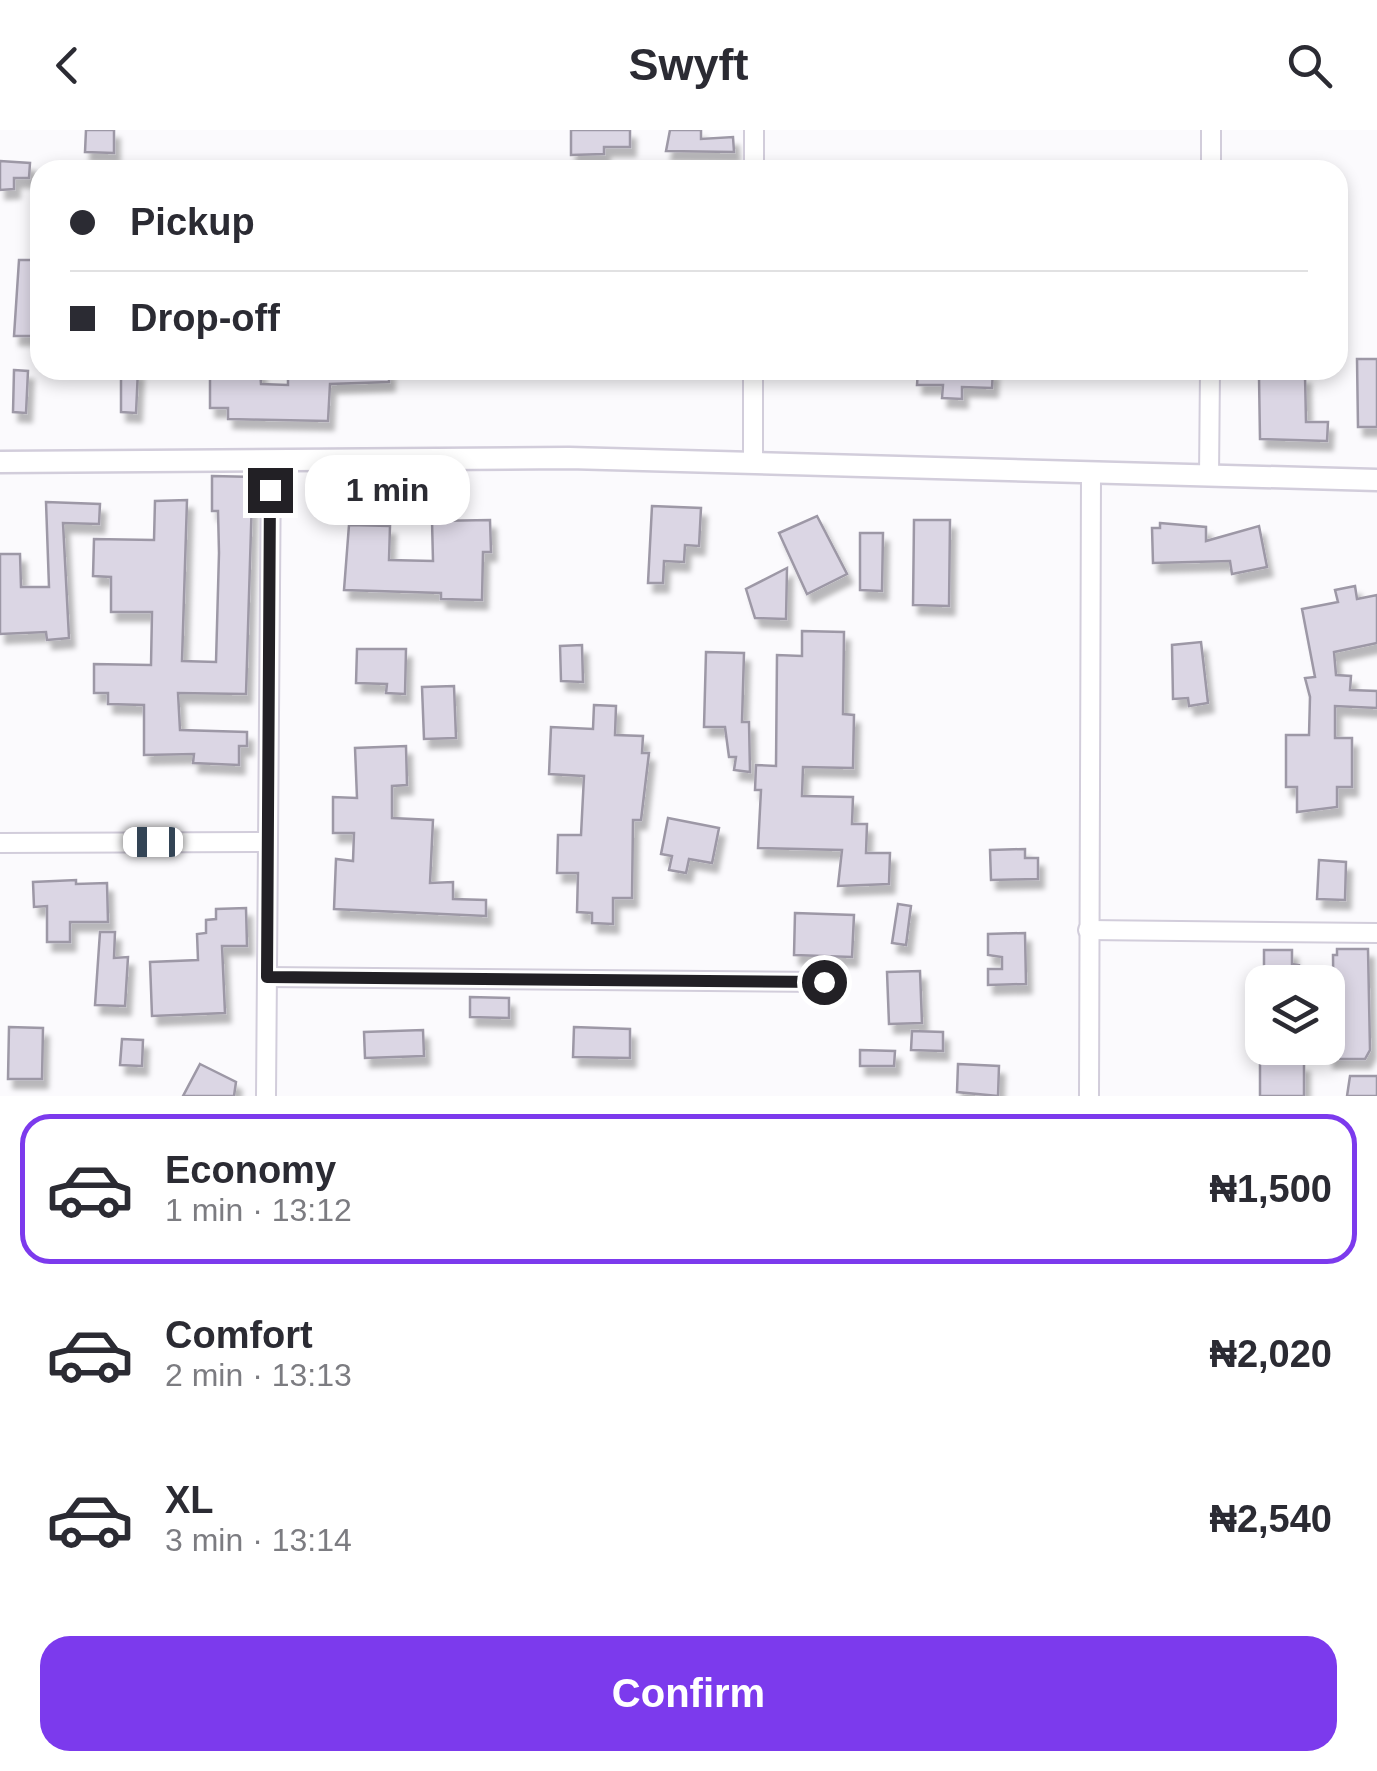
<!DOCTYPE html>
<html lang="en">
<head>
<meta charset="utf-8">
<style>
	body { margin:0; font-family:Helvetica,sans-serif; background:#f7f7f7; color:#2b2b33; height:100vh; display:flex; flex-direction:column; font-size:38px; white-space:nowrap }
	* { box-sizing:border-box; margin:0 }
	p { font-size:32px; color:#7c7c81 }
	.icon { flex:none; width:55px; height:55px; fill:none; stroke:currentColor; stroke-width:2; stroke-linecap:round; stroke-linejoin:round }
	.map { position:relative; height:966px; overflow:hidden }
	.panel { display:flex; flex-direction:column; background:#fff; flex:1 }
	.panel>* { flex:none }
	.banner { position:absolute; left:30px; top:30px; width:1318px; height:220px; border-radius:30px; box-shadow:0 5px 15px #0003; display:grid; align-content:center; height:220px; padding:0 40px; background:#fff }
	.tools { position:absolute; left:1245px; top:835px; display:grid; gap:20px }
	.tools a { display:grid; place-items:center; width:100px; height:100px; border-radius:20px; background:#fff; box-shadow:0 5px 15px #0003; font-size:50px }
	.end { position:absolute; width:45px; height:45px; margin:-22px; border:12px solid #222025; background:#fff; box-shadow:0 0 0 5px #fff }
	.from { border-radius:50% }
	.bubble { position:absolute; height:70px; border-radius:30px; background:#fff; box-shadow:0 5px 15px #0003; font-size:32px; font-weight:700; line-height:70px; text-align:center }
	.car { position:absolute; width:30px; height:60px; margin:-30px -15px; border-radius:12px; box-shadow:0 0 8px 2px #0007; background:linear-gradient(#fff 24%,#345 0 40%,#fff 0 76%,#345 0 86%,#fff 0) }
	.banner b { display:flex; align-items:center; gap:35px; height:95px; font-size:38px }
	.banner b+b { border-top:2px solid #e1e1e2 }
	.banner i { width:25px; height:25px; background:#2b2b33 }
	ul { padding:18px 0 0; list-style:none }
	li { display:flex; align-items:center; gap:30px; height:150px; margin:0 20px 15px; padding:0 20px; border:5px solid transparent; border-radius:30px }
	li div { flex:1 }
	li b { display:block; font-size:38px }
	li em { font-style:normal; font-weight:700 }
	li.on { border-color:#7c3aed }
	li>.icon { width:90px; height:90px; stroke-width:1.5 }
	.cta { display:flex; gap:20px; margin-top:auto; padding:20px 40px }
	.cta a { flex:1; height:115px; border-radius:30px; background:#7c3aed; color:#fff; font-size:40px; font-weight:700; line-height:115px; text-align:center }
	header { display:flex; justify-content:space-between; align-items:center; height:130px; padding:0 40px; background:#fff; font-size:45px; font-weight:700 }
	.map>svg:first-child { display:block }
	.building { fill:#dbd6e4; stroke:#9d98a6; stroke-width:2.5; filter:url(#shadow) }
	.lines { fill:none; stroke-linecap:round; stroke-linejoin:round }
	.minor-casing { stroke:#d2cddb; stroke-width:22 }
	.tertiary-casing { stroke:#d2cddb; stroke-width:25 }
	.minor { stroke:#fff; stroke-width:18 }
	.tertiary { stroke:#fff; stroke-width:20 }
	.route { stroke:#222025; stroke-width:12 }
</style>
</head>
<body>
<header><svg class="icon" aria-label="back" viewBox="0 0 24 24"><path d="M15 5l-7 7 7 7"/></svg>Swyft<svg class="icon" aria-label="search" viewBox="0 0 24 24"><circle cx="10" cy="10" r="6"/><path d="M15 15l6 6"/></svg></header>
<div class="map">
<svg width="1377" height="966" viewBox="0 0 1377 966">
	<defs>
		<filter id="shadow"><feDropShadow dx="5.5" dy="9" stdDeviation="2.5" flood-color="#0004"/></filter>
	</defs>
	<rect width="100%" height="100%" fill="#fbfafd"/>
	<g class="building">
		<path d="M 86,0 L 114,0 L 114,23 L 85,22 Z"/>
		<path d="M 571,0 L 630,0 L 630,17 L 604,17 L 604,24 L 571,25 Z"/>
		<path d="M 670,0 L 701,0 L 701,9 L 733,7 L 734,22 L 666,21 Z"/>
		<path d="M 0,31 L 30,33 L 29,48 L 14,48 L 14,59 L 0,60 Z"/>
		<path d="M 19,130 L 40,130 L 40,206 L 14,206 Z"/>
		<path d="M 1357,229 L 1377,229 L 1377,297 L 1358,297 Z"/>
		<path d="M 14,240 L 28,241 L 26,283 L 13,282 Z"/>
		<path d="M 121,240 L 138,240 L 136,283 L 121,282 Z"/>
		<path d="M 210,240 L 260,240 L 261,254 L 288,255 L 288,240 L 389,240 L 389,252 L 330,254 L 328,291 L 228,289 L 228,278 L 210,278 Z"/>
		<path d="M 918,240 L 993,240 L 992,258 L 962,257 L 962,269 L 942,268 L 943,255 L 917,255 Z"/>
		<path d="M 1305,245 L 1306,292 L 1328,292 L 1327,311 L 1260,309 L 1259,247 Z"/>
		<path d="M 212,346 L 256,347 L 256,366 L 252,366 L 246,564 L 178,563 L 180,600 L 247,602 L 247,616 L 239,616 L 239,635 L 193,633 L 194,624 L 144,625 L 144,575 L 108,574 L 108,563 L 94,563 L 94,534 L 151,535 L 152,482 L 111,482 L 111,447 L 93,446 L 94,409 L 154,410 L 155,371 L 187,370 L 182,531 L 216,532 L 219,423 L 218,381 L 212,381 Z"/>
		<path d="M 46,372 L 100,374 L 99,394 L 63,393 L 69,508 L 47,510 L 46,502 L 0,504 L 0,424 L 20,424 L 21,457 L 49,457 Z"/>
		<path d="M 652,376 L 701,378 L 699,416 L 685,415 L 684,432 L 664,431 L 663,453 L 648,453 Z"/>
		<path d="M 817,386 L 847,444 L 807,464 L 779,403 Z"/>
		<path d="M 490,390 L 491,422 L 483,422 L 482,470 L 441,469 L 441,463 L 344,460 L 349,395 L 390,396 L 389,430 L 433,431 L 432,391 Z"/>
		<path d="M 914,390 L 950,390 L 949,476 L 913,475 Z"/>
		<path d="M 1160,393 L 1206,397 L 1206,411 L 1259,396 L 1267,437 L 1232,444 L 1230,431 L 1153,433 L 1152,398 L 1160,398 Z"/>
		<path d="M 860,403 L 883,403 L 882,461 L 860,460 Z"/>
		<path d="M 787,438 L 786,489 L 755,488 L 746,459 Z"/>
		<path d="M 1355,456 L 1357,469 L 1377,465 L 1377,513 L 1334,522 L 1336,545 L 1351,546 L 1350,560 L 1377,561 L 1377,578 L 1335,576 L 1335,608 L 1352,608 L 1352,657 L 1337,657 L 1337,677 L 1297,682 L 1297,657 L 1286,657 L 1286,605 L 1309,605 L 1310,567 L 1305,548 L 1315,547 L 1302,479 L 1338,472 L 1335,460 Z"/>
		<path d="M 802,501 L 844,502 L 843,584 L 854,585 L 853,638 L 803,637 L 802,666 L 853,667 L 852,694 L 867,694 L 866,723 L 890,723 L 889,754 L 838,756 L 842,720 L 758,718 L 761,660 L 755,660 L 756,635 L 776,636 L 777,525 L 802,526 Z"/>
		<path d="M 1201,512 L 1208,573 L 1189,576 L 1188,568 L 1173,569 L 1172,515 Z"/>
		<path d="M 582,515 L 583,552 L 561,551 L 560,516 Z"/>
		<path d="M 357,519 L 406,519 L 405,564 L 386,563 L 387,554 L 356,553 Z"/>
		<path d="M 706,522 L 744,523 L 742,592 L 749,592 L 750,642 L 734,640 L 736,627 L 729,627 L 725,597 L 704,597 Z"/>
		<path d="M 454,556 L 456,608 L 424,609 L 422,557 Z"/>
		<path d="M 594,575 L 616,576 L 615,605 L 643,606 L 642,623 L 649,623 L 641,690 L 633,690 L 632,768 L 613,768 L 613,794 L 592,793 L 592,783 L 577,782 L 578,743 L 557,743 L 558,705 L 581,705 L 584,646 L 549,644 L 551,597 L 593,599 Z"/>
		<path d="M 406,616 L 407,655 L 392,656 L 392,688 L 433,690 L 430,753 L 453,752 L 453,769 L 486,770 L 486,786 L 334,779 L 336,729 L 353,731 L 354,703 L 333,703 L 333,667 L 357,668 L 355,618 Z"/>
		<path d="M 668,688 L 719,698 L 712,733 L 689,729 L 686,743 L 669,740 L 672,726 L 661,724 Z"/>
		<path d="M 1025,719 L 1025,728 L 1038,728 L 1038,749 L 991,750 L 990,720 Z"/>
		<path d="M 1319,730 L 1346,732 L 1345,770 L 1317,769 Z"/>
		<path d="M 76,750 L 76,754 L 107,753 L 108,792 L 70,792 L 70,812 L 47,812 L 47,776 L 34,777 L 33,752 Z"/>
		<path d="M 898,774 L 911,776 L 906,815 L 892,813 Z"/>
		<path d="M 246,778 L 247,816 L 222,816 L 225,883 L 152,886 L 150,832 L 198,830 L 197,804 L 206,803 L 206,790 L 216,789 L 216,779 Z"/>
		<path d="M 795,783 L 854,785 L 852,827 L 794,825 Z"/>
		<path d="M 100,802 L 115,802 L 114,828 L 128,827 L 125,876 L 95,875 Z"/>
		<path d="M 1025,803 L 1026,854 L 988,855 L 988,839 L 1002,839 L 1002,827 L 988,825 L 988,804 Z"/>
		<path d="M 1337,819 L 1368,819 L 1370,920 L 1365,929 L 1328,929 L 1328,913 L 1334,913 L 1333,825 L 1337,825 Z"/>
		<path d="M 1264,820 L 1292,820 L 1292,834 L 1299,835 L 1299,852 L 1264,852 Z"/>
		<path d="M 920,841 L 922,893 L 889,894 L 887,842 Z"/>
		<path d="M 470,867 L 509,868 L 509,888 L 470,887 Z"/>
		<path d="M 9,897 L 43,898 L 42,949 L 8,949 Z"/>
		<path d="M 574,897 L 630,899 L 630,928 L 573,927 Z"/>
		<path d="M 423,900 L 424,926 L 365,928 L 364,902 Z"/>
		<path d="M 912,901 L 943,902 L 943,921 L 911,920 Z"/>
		<path d="M 122,909 L 143,910 L 142,936 L 120,935 Z"/>
		<path d="M 1260,918 L 1276,918 L 1276,933 L 1304,933 L 1304,966 L 1260,966 Z"/>
		<path d="M 860,920 L 895,921 L 894,936 L 860,936 Z"/>
		<path d="M 200,934 L 236,952 L 234,966 L 183,966 Z"/>
		<path d="M 958,934 L 999,936 L 998,966 L 957,962 Z"/>
		<path d="M 1350,946 L 1377,946 L 1377,966 L 1347,966 Z"/>
	</g>
	<g class="lines">
		<g class="minor-casing">
			<g id="minor">
				<path d="M 754,40 L 754,0"/>
				<path d="M 1211,40 L 1211,0"/>
				<path d="M 753,332 L 753,240"/>
				<path d="M 1209,346 L 1210,240"/>
				<path d="M 0,713 L 268,712"/>
				<path d="M 1088,800 L 1377,803"/>
				<path d="M 267,847 L 824,852"/>
				<path d="M 266,966 L 271,330"/>
				<path d="M 1089,966 L 1091,346"/>
			</g>
		</g>
		<g class="tertiary-casing">
			<path id="tertiary" d="M 0,332 L 569,328 L 1377,350"/>
		</g>
		<use href="#minor" class="minor"/>
		<use href="#tertiary" class="tertiary"/>
	</g>
	<g class="lines">
		<path class="route" d="M 270,360 L 267,847 L 824,852"/>
	</g>
</svg>
<div class="tools">
<a><svg class="icon" aria-label="layers" viewBox="0 0 24 24"><path d="M12 4l9 5-9 5-9-5zM3 14l9 5 9-5"/></svg></a>
</div>
<i class="end from" style="left:824px;top:852px"></i>
<i class="end" style="left:270px;top:360px"></i>
<div class="bubble" style="left:305px;top:325px;width:165px">1 min</div>
<i class="car" style="left:153px;top:712px;rotate:270deg"></i>
<div class="banner">
<b><i class="from"></i>Pickup</b>
<b><i></i>Drop-off</b>
</div>
</div>
<section class="panel">
<ul>
<li class="on"><svg class="icon" aria-label="car" viewBox="0 0 24 24"><path d="M5 17H2v-5l4-1 3-4h7l3 4 3 1v5h-3M9 17h6M6 11h13"/><circle cx="7" cy="17" r="2"/><circle cx="17" cy="17" r="2"/></svg><div><b>Economy</b><p>1 min · 13:12</p></div><em>₦1,500</em></li>
<li><svg class="icon" aria-label="car" viewBox="0 0 24 24"><path d="M5 17H2v-5l4-1 3-4h7l3 4 3 1v5h-3M9 17h6M6 11h13"/><circle cx="7" cy="17" r="2"/><circle cx="17" cy="17" r="2"/></svg><div><b>Comfort</b><p>2 min · 13:13</p></div><em>₦2,020</em></li>
<li><svg class="icon" aria-label="car" viewBox="0 0 24 24"><path d="M5 17H2v-5l4-1 3-4h7l3 4 3 1v5h-3M9 17h6M6 11h13"/><circle cx="7" cy="17" r="2"/><circle cx="17" cy="17" r="2"/></svg><div><b>XL</b><p>3 min · 13:14</p></div><em>₦2,540</em></li>
</ul>
<div class="cta"><a>Confirm</a></div>
</section>
</body>
</html>
